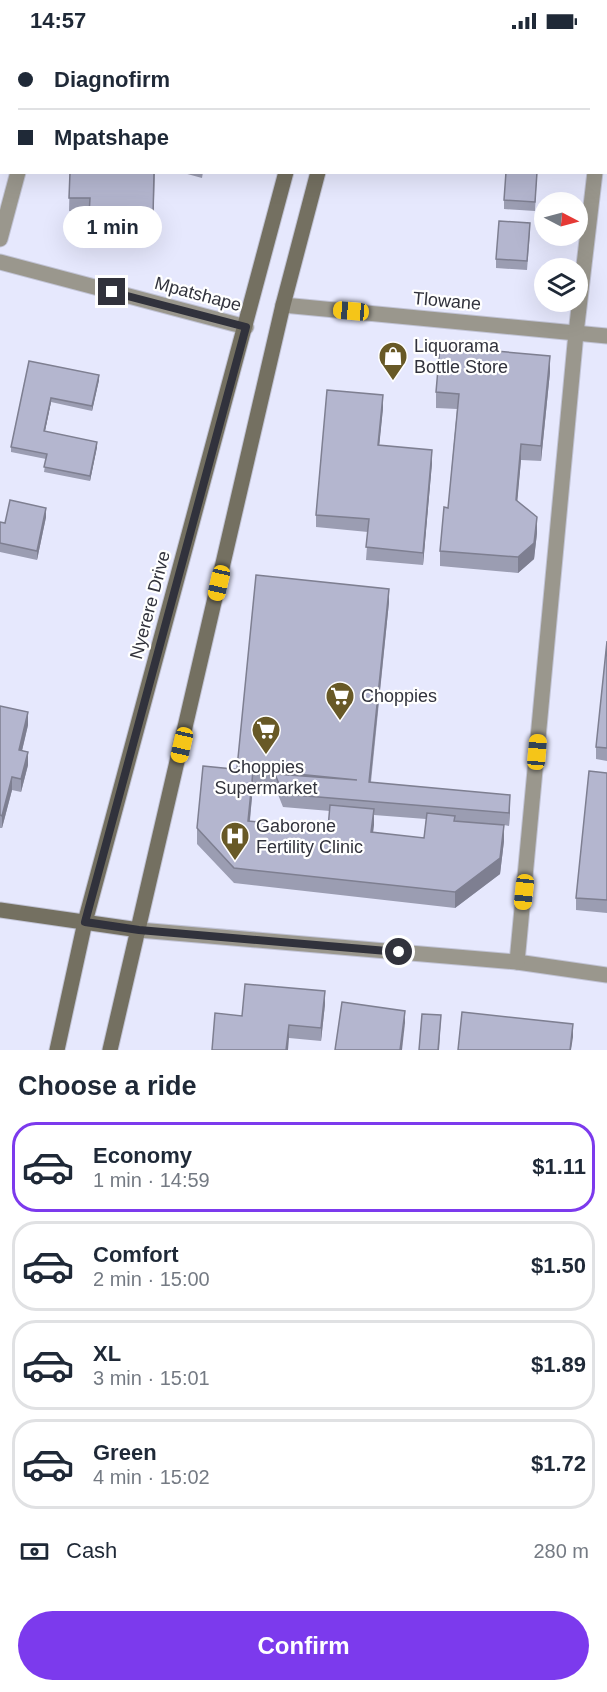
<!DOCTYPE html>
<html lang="en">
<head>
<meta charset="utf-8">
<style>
	body { margin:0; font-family:Helvetica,sans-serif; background:#f2f2f3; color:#1f2937; height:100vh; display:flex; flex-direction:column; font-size:22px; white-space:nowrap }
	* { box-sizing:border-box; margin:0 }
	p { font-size:20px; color:#747a83 }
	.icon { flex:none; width:33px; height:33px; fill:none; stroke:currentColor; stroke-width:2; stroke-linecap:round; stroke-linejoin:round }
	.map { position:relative; height:1008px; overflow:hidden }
	.drawer { display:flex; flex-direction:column; background:#fff; flex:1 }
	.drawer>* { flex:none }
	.banner { position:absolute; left:0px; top:0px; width:608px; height:132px; box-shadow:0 6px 24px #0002; display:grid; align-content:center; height:132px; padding:0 18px; background:#fff }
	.needle { width:39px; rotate:96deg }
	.buttons { position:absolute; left:534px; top:150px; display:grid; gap:12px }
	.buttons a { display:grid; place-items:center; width:54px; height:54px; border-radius:50%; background:#fff; box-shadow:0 6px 24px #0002; font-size:30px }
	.end { position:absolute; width:27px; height:27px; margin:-14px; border:8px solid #31323c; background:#fff; box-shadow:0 0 0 3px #fff }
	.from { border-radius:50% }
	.bubble { position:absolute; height:42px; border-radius:21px; background:#fff; box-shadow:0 6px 24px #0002; font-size:20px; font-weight:600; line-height:42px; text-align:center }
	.car { position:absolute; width:18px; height:36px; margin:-18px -9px; border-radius:8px; box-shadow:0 0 4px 2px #0007; background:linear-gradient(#f5c518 24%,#345 0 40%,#f5c518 0 76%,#345 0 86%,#f5c518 0) }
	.banner b { display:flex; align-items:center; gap:21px; height:57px; font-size:22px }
	.banner b+b { border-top:2px solid #e0e1e3 }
	.banner i { width:15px; height:15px; background:#1f2937 }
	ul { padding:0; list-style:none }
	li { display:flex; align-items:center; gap:18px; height:90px; margin:0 12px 9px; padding:0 6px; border:3px solid #e0e1e3; border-radius:24px }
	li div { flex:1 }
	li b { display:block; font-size:22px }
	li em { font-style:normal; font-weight:600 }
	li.on { border-color:#7c3aed }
	li>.icon { width:54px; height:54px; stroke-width:1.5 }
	h2 { padding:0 18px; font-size:27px; line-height:72px }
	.pay { display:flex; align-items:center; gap:15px; height:66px; padding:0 18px; font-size:22px }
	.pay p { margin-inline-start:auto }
	.cta { display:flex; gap:12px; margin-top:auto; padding:12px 18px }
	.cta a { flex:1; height:69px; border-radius:36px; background:#7c3aed; color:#fff; font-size:24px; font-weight:600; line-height:69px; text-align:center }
	.status { display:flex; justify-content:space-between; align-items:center; height:42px; padding:0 30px; background:#fff; direction:ltr }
	.status svg { height:16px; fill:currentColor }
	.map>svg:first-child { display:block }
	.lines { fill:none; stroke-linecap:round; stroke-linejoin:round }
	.street-casing { stroke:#c2c4d6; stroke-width:17 }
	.secondary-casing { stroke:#c2c4d6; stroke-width:17 }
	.street { stroke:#9a978d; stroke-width:15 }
	.secondary { stroke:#747061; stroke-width:15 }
	.wall { fill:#9b9db2; fill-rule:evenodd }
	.shaded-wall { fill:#7e7f91 }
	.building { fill:#b4b6cf; stroke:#7e7f91; stroke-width:1.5 }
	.route { stroke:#31323c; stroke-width:8 }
	.labels { text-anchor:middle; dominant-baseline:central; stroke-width:4.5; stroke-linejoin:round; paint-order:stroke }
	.street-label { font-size:18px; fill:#31323c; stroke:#fff }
	.poi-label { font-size:18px; fill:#31323c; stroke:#fff; text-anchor:start }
</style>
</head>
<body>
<div class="status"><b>14:57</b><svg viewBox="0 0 49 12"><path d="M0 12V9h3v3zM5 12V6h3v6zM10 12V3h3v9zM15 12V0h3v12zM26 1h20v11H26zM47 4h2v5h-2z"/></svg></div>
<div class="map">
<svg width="607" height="1008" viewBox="0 0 607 1008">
	<rect width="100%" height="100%" fill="#e6e8fd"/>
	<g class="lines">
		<g class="street-casing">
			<g id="street">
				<path d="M 54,2 L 54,0"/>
				<path d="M 606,39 L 607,29"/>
				<path d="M 606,49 L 607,49"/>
				<path d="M 0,197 L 18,130"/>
				<path d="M 0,220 L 246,285"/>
				<path d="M 283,263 L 607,294"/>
				<path d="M 139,888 L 517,920 L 607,933"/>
				<path d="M 517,920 L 576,291 L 595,130"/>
			</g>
		</g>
		<g class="secondary-casing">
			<g id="secondary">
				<path d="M 320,2 L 321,0"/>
				<path d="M 352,2 L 352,0"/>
				<path d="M 0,868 L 139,888"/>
				<path d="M 57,1008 L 85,880 L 286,130"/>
				<path d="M 110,1008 L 283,263 L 318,130"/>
			</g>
		</g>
		<use href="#street" class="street"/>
		<use href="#secondary" class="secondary"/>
	</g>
	<g class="wall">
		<path d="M 517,0 L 546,0 L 546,2 Z"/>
		<path d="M 70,130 L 155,130 L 153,187 L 89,186 L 89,169 L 69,169 Z"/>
		<path d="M 180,130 L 203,130 L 202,136 Z"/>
		<path d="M 537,130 L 535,169 L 504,167 L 504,158 Z"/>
		<path d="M 530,190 L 527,228 L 496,226 L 496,217 Z"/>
		<path d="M 29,319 L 99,338 L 92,369 L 51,360 L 45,389 L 97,405 L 90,439 L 44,430 L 46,417 L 11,410 L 11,405 Z"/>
		<path d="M 550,330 L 541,419 L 521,418 L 517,459 L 537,491 L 534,517 L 518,531 L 440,524 L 440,509 L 448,466 L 457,367 L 436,366 L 436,350 Z"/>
		<path d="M 383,366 L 379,404 L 432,421 L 423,523 L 366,518 L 368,490 L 316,485 L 316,473 Z"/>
		<path d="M 46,475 L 37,518 L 0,510 L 0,480 L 5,481 Z"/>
		<path d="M 256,533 L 389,560 L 371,740 L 510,765 L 509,784 L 504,783 L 504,799 L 500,832 L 455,866 L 234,841 L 197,802 L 197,786 L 237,727 ZM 253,741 L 275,743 L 275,745 L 283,765 L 330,769 L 328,786 L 250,779 ZM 374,773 L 426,777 L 424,796 L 373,791 Z"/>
		<path d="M 607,599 L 607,719 L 596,717 L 596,705 Z"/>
		<path d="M 0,664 L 28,683 L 22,709 L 28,723 L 21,750 L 12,748 L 2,786 L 0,786 Z"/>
		<path d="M 607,731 L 607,871 L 576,868 L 576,856 Z"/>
		<path d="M 325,962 L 321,999 L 289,996 L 242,974 Z"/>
	</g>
	<g class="shaded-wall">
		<path d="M 550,314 L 550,330 L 541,419 L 541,404 Z"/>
		<path d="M 99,333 L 99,338 L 92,369 L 92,364 Z"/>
		<path d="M 383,353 L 383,366 L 378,416 L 378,403 Z"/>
		<path d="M 51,356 L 51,360 L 44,394 L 44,389 Z"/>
		<path d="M 97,400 L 97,405 L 90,439 L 90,434 Z"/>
		<path d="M 521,402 L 521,418 L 516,474 L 516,458 Z"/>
		<path d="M 432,408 L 432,421 L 423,523 L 423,511 Z"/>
		<path d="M 46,466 L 46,475 L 37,518 L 37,509 Z"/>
		<path d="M 537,475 L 537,491 L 534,517 L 518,531 L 518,515 Z"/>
		<path d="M 389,547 L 389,560 L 369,753 L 369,740 Z"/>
		<path d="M 28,670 L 28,683 L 19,721 L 19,708 Z"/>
		<path d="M 28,710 L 28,723 L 21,750 L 21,737 Z"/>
		<path d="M 253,729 L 253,745 L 248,795 L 248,779 Z"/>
		<path d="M 12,735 L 12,748 L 2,786 L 2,774 Z"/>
		<path d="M 510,753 L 510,765 L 509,784 L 509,771 Z"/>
		<path d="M 374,767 L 374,783 L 371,806 L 371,790 Z"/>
		<path d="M 504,783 L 504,799 L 500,832 L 455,866 L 455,850 Z"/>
		<path d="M 325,949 L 325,962 L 321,999 L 321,986 Z"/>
		<path d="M 405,969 L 405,981 L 402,1008 L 400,1008 Z"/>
		<path d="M 441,973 L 439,1008 L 438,1008 Z"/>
		<path d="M 573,982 L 573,995 L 571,1008 L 570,1008 Z"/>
		<path d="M 289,983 L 289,996 L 288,1008 L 286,1008 Z"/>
	</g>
	<g class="building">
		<rect x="122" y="0" width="53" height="2"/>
		<path d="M 70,130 L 154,130 L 153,175 L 89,173 L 90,156 L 69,156 Z"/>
		<path d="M 506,130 L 537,130 L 535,160 L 504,158 Z"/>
		<path d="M 499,179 L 530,181 L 527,219 L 496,217 Z"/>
		<path d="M 440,304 L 550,314 L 541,404 L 521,402 L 516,458 L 537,475 L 534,501 L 518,515 L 440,509 L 444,465 L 448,466 L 459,352 L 436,350 Z"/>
		<path d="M 29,319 L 99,333 L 92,364 L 51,356 L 44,389 L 97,400 L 90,434 L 44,425 L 47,412 L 11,405 Z"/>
		<path d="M 327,348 L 383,353 L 378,403 L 432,408 L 423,511 L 366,505 L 369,477 L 316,473 Z"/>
		<path d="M 10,458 L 46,466 L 37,509 L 0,501 L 0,480 L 5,481 Z"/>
		<path d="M 256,533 L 389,547 L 369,740 L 510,753 L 509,771 L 283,752 L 275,732 L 357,738 L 237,726 Z"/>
		<path d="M 607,599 L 607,706 L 596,705 Z"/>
		<path d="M 0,664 L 28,670 L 19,708 L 28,710 L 21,737 L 12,735 L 2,774 L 0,773 Z"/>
		<path d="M 203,724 L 253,729 L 248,779 L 328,786 L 330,763 L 374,767 L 371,790 L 424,796 L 427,771 L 455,774 L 454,779 L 504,783 L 500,816 L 455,850 L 234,826 L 197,786 Z"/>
		<path d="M 589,729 L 607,731 L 607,858 L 576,856 Z"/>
		<path d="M 245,942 L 325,949 L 321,986 L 289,983 L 286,1008 L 212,1008 L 215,971 L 242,974 Z"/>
		<path d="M 342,960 L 405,969 L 400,1008 L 335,1008 Z"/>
		<path d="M 462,970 L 573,982 L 570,1008 L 458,1008 Z"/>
		<path d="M 422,972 L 441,973 L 438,1008 L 419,1008 Z"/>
	</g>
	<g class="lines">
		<path class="route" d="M 112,250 L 246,285 L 85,880 L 139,888 L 399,910"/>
	</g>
	<defs>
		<g id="shop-pin" transform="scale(1.5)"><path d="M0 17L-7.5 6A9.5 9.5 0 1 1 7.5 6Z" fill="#685926" stroke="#fff"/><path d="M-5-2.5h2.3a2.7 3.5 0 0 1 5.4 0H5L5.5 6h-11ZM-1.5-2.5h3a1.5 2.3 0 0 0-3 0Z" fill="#fff"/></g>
		<g id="supermarket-pin" transform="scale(1.5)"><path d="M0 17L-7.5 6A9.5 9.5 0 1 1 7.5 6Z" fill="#685926" stroke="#fff"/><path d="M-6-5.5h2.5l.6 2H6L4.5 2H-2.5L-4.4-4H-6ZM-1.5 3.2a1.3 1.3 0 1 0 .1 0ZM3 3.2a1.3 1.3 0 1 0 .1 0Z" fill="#fff"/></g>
		<g id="hospital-pin" transform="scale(1.5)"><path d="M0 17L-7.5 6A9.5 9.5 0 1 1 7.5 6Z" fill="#685926" stroke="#fff"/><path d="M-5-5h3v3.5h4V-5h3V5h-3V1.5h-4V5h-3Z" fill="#fff"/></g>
	</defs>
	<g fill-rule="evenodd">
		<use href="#shop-pin" x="393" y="314"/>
		<use href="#supermarket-pin" x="340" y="654"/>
		<use href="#supermarket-pin" x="266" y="688"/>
		<use href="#hospital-pin" x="235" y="794"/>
	</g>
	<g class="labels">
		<g class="street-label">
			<text transform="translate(198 252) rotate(15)">Mpatshape</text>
			<text transform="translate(447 259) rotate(5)">Tlowane</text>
			<text transform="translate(150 563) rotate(-75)">Nyerere Drive</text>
		</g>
		<g class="poi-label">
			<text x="414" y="304">Liquorama<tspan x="414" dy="21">Bottle Store</tspan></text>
			<text x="361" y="654">Choppies</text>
			<text x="266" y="725" text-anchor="middle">Choppies<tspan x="266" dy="21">Supermarket</tspan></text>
			<text x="256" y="784">Gaborone<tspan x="256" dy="21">Fertility Clinic</tspan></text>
		</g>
	</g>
</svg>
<div class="buttons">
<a><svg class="needle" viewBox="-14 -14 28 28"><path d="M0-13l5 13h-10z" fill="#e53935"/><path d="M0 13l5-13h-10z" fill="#747a83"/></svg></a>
<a><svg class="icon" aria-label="layers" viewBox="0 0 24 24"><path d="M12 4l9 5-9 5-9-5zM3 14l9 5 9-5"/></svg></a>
</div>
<i class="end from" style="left:399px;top:910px"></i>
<i class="end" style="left:112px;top:250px"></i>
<div class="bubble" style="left:63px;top:164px;width:99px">1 min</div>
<i class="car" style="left:351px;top:269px;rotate:275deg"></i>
<i class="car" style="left:219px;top:541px;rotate:193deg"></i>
<i class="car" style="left:182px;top:703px;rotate:193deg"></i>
<i class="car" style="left:537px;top:710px;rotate:5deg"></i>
<i class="car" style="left:524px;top:850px;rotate:186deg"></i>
<div class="banner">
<b><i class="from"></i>Diagnofirm</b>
<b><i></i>Mpatshape</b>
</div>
</div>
<section class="drawer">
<h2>Choose a ride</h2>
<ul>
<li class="on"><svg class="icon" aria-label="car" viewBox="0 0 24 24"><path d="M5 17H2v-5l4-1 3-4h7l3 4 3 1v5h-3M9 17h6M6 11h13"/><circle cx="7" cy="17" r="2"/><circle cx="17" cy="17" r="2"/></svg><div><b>Economy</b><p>1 min · 14:59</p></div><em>$1.11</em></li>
<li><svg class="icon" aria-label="car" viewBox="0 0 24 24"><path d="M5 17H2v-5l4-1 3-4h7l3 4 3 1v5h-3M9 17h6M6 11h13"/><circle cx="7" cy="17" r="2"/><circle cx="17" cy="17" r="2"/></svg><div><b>Comfort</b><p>2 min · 15:00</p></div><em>$1.50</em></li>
<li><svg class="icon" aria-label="car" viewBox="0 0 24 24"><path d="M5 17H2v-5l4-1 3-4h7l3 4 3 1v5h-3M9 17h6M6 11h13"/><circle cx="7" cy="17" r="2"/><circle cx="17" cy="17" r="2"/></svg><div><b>XL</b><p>3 min · 15:01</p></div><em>$1.89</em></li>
<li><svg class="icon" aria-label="car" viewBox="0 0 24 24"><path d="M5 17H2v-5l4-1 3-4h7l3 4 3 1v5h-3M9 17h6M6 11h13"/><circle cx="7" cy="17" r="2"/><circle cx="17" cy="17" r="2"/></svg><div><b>Green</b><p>4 min · 15:02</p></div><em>$1.72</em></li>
</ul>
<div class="pay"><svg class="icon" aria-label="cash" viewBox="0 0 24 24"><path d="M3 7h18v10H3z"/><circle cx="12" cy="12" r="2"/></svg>Cash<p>280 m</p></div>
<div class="cta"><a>Confirm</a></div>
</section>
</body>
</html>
